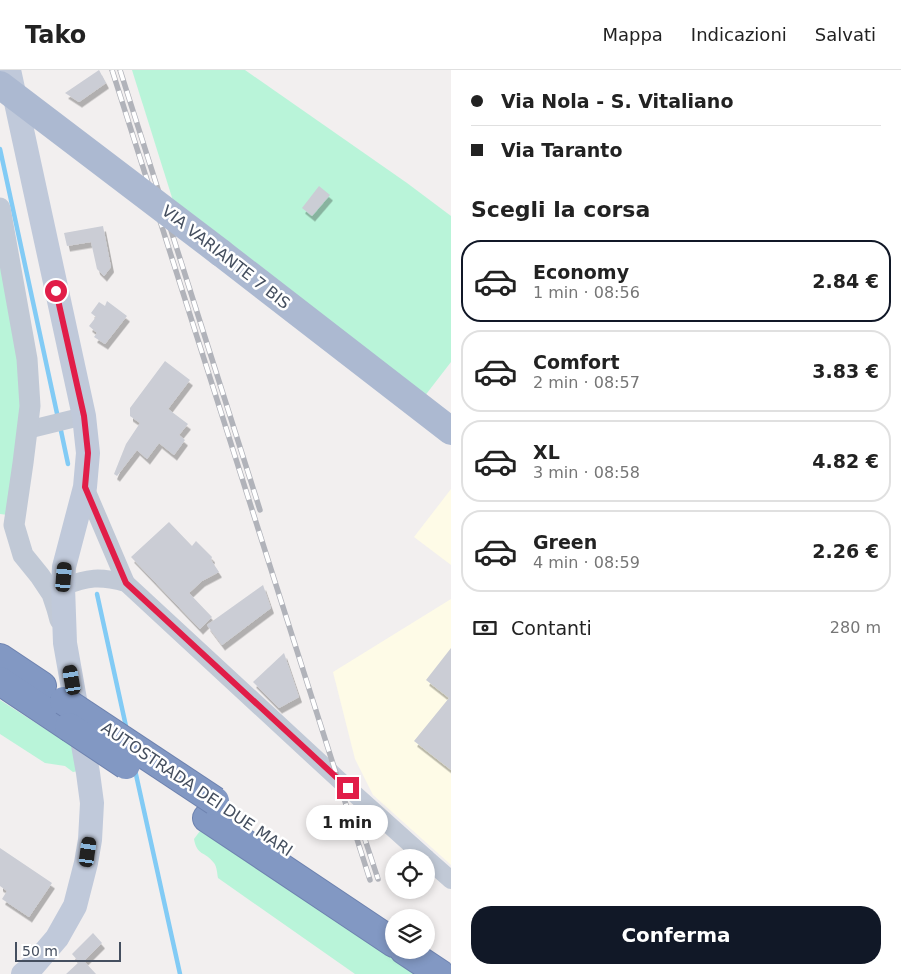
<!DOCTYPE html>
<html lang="it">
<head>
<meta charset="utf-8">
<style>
	body { margin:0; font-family:"DejaVu Sans",sans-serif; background:#f2f2f2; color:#222; height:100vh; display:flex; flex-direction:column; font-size:19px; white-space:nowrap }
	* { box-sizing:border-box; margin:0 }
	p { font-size:16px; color:#767676 }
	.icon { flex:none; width:28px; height:28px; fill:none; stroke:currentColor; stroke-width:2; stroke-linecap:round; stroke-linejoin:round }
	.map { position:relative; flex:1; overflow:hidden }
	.side { display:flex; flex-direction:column; background:#fff; width:450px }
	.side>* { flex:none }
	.banner { display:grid; align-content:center; height:110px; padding:0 20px; background:#fff }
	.fabs { position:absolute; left:385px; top:779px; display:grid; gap:10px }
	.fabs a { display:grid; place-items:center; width:50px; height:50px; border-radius:50%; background:#fff; box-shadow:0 2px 8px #0003; font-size:25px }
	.scale { position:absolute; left:15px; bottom:12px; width:106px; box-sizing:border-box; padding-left:5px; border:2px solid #454f5f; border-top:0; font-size:14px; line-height:18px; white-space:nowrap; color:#454f5f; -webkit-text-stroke:4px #fff; paint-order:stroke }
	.end { position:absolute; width:22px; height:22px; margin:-11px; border:6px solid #e11d48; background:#fff; box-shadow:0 0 0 2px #fff }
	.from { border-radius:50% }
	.bubble { position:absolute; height:35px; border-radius:18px; background:#fff; box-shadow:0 2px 8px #0003; font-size:16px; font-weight:800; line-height:35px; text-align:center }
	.car { position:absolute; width:15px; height:30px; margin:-15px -8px; border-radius:6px; box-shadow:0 0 4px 1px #0007; background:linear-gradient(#222 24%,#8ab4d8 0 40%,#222 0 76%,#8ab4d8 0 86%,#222 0) }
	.banner b { display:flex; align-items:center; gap:18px; height:48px; font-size:19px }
	.banner b+b { border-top:1px solid #e0e0e0 }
	.banner i { width:12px; height:12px; background:#222 }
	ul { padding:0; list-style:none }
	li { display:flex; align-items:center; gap:15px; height:82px; margin:0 10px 8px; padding:0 10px; border:2px solid #e0e0e0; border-radius:20px }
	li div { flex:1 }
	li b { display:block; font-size:19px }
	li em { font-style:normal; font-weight:800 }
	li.active { border-color:#111827 }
	li>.icon { width:45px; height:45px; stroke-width:1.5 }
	h2 { padding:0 20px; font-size:22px; line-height:60px }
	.pay { display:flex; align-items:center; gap:12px; height:55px; padding:0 20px; font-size:19px }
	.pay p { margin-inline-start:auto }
	.action { display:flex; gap:10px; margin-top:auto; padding:10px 20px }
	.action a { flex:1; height:58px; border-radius:20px; background:#111827; color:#fff; font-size:20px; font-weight:800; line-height:58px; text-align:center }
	header { display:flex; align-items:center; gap:30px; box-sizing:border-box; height:70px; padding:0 25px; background:#fff; border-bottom:1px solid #e0e0e0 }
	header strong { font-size:24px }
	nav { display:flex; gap:28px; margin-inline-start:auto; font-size:18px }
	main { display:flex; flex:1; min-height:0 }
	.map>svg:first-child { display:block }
	.commercial { fill:#fefbe7 }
	.green { fill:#b9f4d9 }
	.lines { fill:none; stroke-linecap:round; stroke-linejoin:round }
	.stream { stroke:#82cbf5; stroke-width:4.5 }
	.building { fill:#cbcdd5; filter:url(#shadow) }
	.motorway-casing { stroke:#6d82af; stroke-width:30 }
	.minor { stroke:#c1c9d6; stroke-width:18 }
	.tertiary { stroke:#c1c9d6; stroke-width:21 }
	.secondary { stroke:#c0c9da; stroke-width:24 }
	.primary { stroke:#acb9d1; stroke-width:28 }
	.motorway { stroke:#8298c3; stroke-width:28 }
	.rail-casing { stroke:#b1b3ba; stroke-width:5.5 }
	.rail { stroke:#fff; stroke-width:4; stroke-dasharray:11; stroke-linecap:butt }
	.motorway-bridge-casing { stroke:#6d82af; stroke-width:30; stroke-linecap:butt }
	.primary-bridge { stroke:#acb9d1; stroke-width:28 }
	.motorway-bridge { stroke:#8298c3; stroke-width:28 }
	.route { stroke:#e11d48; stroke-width:6 }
	.labels { text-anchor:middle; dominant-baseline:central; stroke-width:5; stroke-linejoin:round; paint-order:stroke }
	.street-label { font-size:16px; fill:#454f5f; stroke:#fff }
</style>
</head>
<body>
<header>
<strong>Tako</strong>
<nav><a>Mappa</a><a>Indicazioni</a><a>Salvati</a></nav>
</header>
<main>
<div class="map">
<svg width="451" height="904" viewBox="0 0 451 904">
	<defs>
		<filter id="shadow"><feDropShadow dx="3" dy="5.5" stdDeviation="0" flood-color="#0004"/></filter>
	</defs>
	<rect width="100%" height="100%" fill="#f2efef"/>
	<g class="commercial">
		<path d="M 451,419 L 451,495 L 414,467 Z"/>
		<path d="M 451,529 L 451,795 L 373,725 L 355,689 L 333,602 Z"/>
	</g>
	<g class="green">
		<path d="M 132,0 L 245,0 L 407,113 L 451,146 L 451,292 L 424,327 L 174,134 Z"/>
		<path d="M 0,180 L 24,307 L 8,445 L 0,444 Z"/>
		<path d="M 0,630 L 75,678 L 78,701 L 73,702 L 65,696 L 45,693 L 0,664 Z"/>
		<path d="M 200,761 L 416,904 L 355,904 L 218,808 C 217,803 217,797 214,793 C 205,781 197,786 194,769 Z"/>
	</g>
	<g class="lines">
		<g class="stream">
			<path d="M 0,79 L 58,348"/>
			<path d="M 60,356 L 68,394"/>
			<path d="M 97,524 L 127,661"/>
			<path d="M 135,700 L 180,904"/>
		</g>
	</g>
	<g class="building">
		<path d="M 99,0 L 106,13 L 79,32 L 65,23 Z"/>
		<path d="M 319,116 L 330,125 L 312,146 L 302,138 Z"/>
		<path d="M 103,156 L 111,197 L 104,206 L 97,199 L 91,172 L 67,176 L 64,163 Z"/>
		<path d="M 107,231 L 127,246 L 105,274 L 94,267 L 97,263 L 89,256 L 96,247 L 91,243 L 99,232 L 105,236 Z"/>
		<path d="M 165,291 L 190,310 L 168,339 L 188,354 L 179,365 L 185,370 L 174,385 L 159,373 L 147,389 L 137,380 L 117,406 L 114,404 L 126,374 L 140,353 L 130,346 L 130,338 Z"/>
		<path d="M 169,452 L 192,476 L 196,471 L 212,487 L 211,490 L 219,502 L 202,511 L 189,523 L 212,547 L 200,559 L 131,487 Z"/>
		<path d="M 263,515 L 271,538 L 222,575 L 207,555 Z"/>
		<path d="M 451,578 L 451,700 L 414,671 L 449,628 L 426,610 Z"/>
		<path d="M 284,583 L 299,627 L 279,638 L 253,612 Z"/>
		<path d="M 0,778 L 52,813 L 29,847 L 2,829 L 7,821 L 0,816 Z"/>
		<path d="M 93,863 L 102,873 L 84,891 L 96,904 L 66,904 L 79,892 L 72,884 Z"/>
	</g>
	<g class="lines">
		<g class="motorway-casing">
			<g id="motorway">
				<path d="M 0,588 L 42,616"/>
				<path d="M 0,611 L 69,657"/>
				<path d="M 207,748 L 394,873"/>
				<path d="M 404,880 L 440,904"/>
			</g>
		</g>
		<g class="minor">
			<path d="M 27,360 L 84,346"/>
			<path d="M 85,417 L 126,513"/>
			<path d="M 63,517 C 88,507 100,506 126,513 L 338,709 L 426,788"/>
			<path d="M 426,788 L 451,810"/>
		</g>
		<path class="tertiary" d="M 0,138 L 27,289 L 30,336 L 23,393 L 14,455 L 23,485 L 40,506 L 52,524 L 57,539 L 60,550"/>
		<path class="secondary" d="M 9,0 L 84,346 L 88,383 L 85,417 L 64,497 L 63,517 L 65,573 L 88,703 L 92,733 L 90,770 L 86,793 L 75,836 L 57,868 L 33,896 L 23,904"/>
		<path class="primary" d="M 221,183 L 451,361"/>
		<use href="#motorway" class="motorway"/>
		<g class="rail-casing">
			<g id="rail">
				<path d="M 112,0 L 370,810"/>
				<path d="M 120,0 L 260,440"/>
				<path d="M 356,742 L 378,809"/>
			</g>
		</g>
		<use href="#rail" class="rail"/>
		<g class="motorway-bridge-casing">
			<g id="motorway-bridge">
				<path d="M 64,631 L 215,731"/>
				<path d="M 69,657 L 126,695"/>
			</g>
		</g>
		<path class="primary-bridge" d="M 0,15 L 221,183"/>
		<use href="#motorway-bridge" class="motorway-bridge"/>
	</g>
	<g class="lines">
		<path class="route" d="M 56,221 L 84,346 L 88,383 L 85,417 L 126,513 L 348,718"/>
	</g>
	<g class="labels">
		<g class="street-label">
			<text transform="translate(226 187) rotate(38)">VIA VARIANTE 7 BIS</text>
			<text transform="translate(197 719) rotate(34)">AUTOSTRADA DEI DUE MARI</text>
		</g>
	</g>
</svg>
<div class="fabs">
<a><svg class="icon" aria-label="locate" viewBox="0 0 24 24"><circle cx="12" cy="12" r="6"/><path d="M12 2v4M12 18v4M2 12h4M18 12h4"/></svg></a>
<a><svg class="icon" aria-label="layers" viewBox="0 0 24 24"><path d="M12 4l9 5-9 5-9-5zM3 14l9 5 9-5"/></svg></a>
</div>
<div class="scale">50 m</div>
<i class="end from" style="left:56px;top:221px"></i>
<i class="end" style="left:348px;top:718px"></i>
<div class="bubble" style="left:306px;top:735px;width:82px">1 min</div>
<i class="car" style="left:64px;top:507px;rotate:5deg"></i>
<i class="car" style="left:72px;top:610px;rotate:350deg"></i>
<i class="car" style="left:88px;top:782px;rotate:8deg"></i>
</div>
<section class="side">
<div class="banner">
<b><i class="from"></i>Via Nola - S. Vitaliano</b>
<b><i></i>Via Taranto</b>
</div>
<h2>Scegli la corsa</h2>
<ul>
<li class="active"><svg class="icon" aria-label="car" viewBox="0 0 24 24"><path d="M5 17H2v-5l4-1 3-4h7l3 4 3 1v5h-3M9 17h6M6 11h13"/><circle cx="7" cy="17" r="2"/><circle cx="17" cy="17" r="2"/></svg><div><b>Economy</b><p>1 min · 08:56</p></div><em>2.84 €</em></li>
<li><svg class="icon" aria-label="car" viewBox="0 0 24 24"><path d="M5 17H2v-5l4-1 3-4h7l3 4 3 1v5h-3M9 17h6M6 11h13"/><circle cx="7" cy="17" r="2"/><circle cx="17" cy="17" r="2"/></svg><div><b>Comfort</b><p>2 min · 08:57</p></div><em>3.83 €</em></li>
<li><svg class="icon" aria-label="car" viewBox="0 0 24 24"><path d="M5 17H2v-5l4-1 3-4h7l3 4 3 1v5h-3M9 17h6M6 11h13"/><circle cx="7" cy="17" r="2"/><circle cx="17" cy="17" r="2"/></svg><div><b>XL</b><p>3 min · 08:58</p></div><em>4.82 €</em></li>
<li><svg class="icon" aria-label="car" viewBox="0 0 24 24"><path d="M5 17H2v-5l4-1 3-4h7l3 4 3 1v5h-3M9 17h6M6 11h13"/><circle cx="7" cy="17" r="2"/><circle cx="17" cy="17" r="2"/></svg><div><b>Green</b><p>4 min · 08:59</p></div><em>2.26 €</em></li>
</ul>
<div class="pay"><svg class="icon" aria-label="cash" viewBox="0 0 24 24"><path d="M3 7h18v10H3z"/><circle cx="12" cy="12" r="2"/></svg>Contanti<p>280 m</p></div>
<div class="action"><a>Conferma</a></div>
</section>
</main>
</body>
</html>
